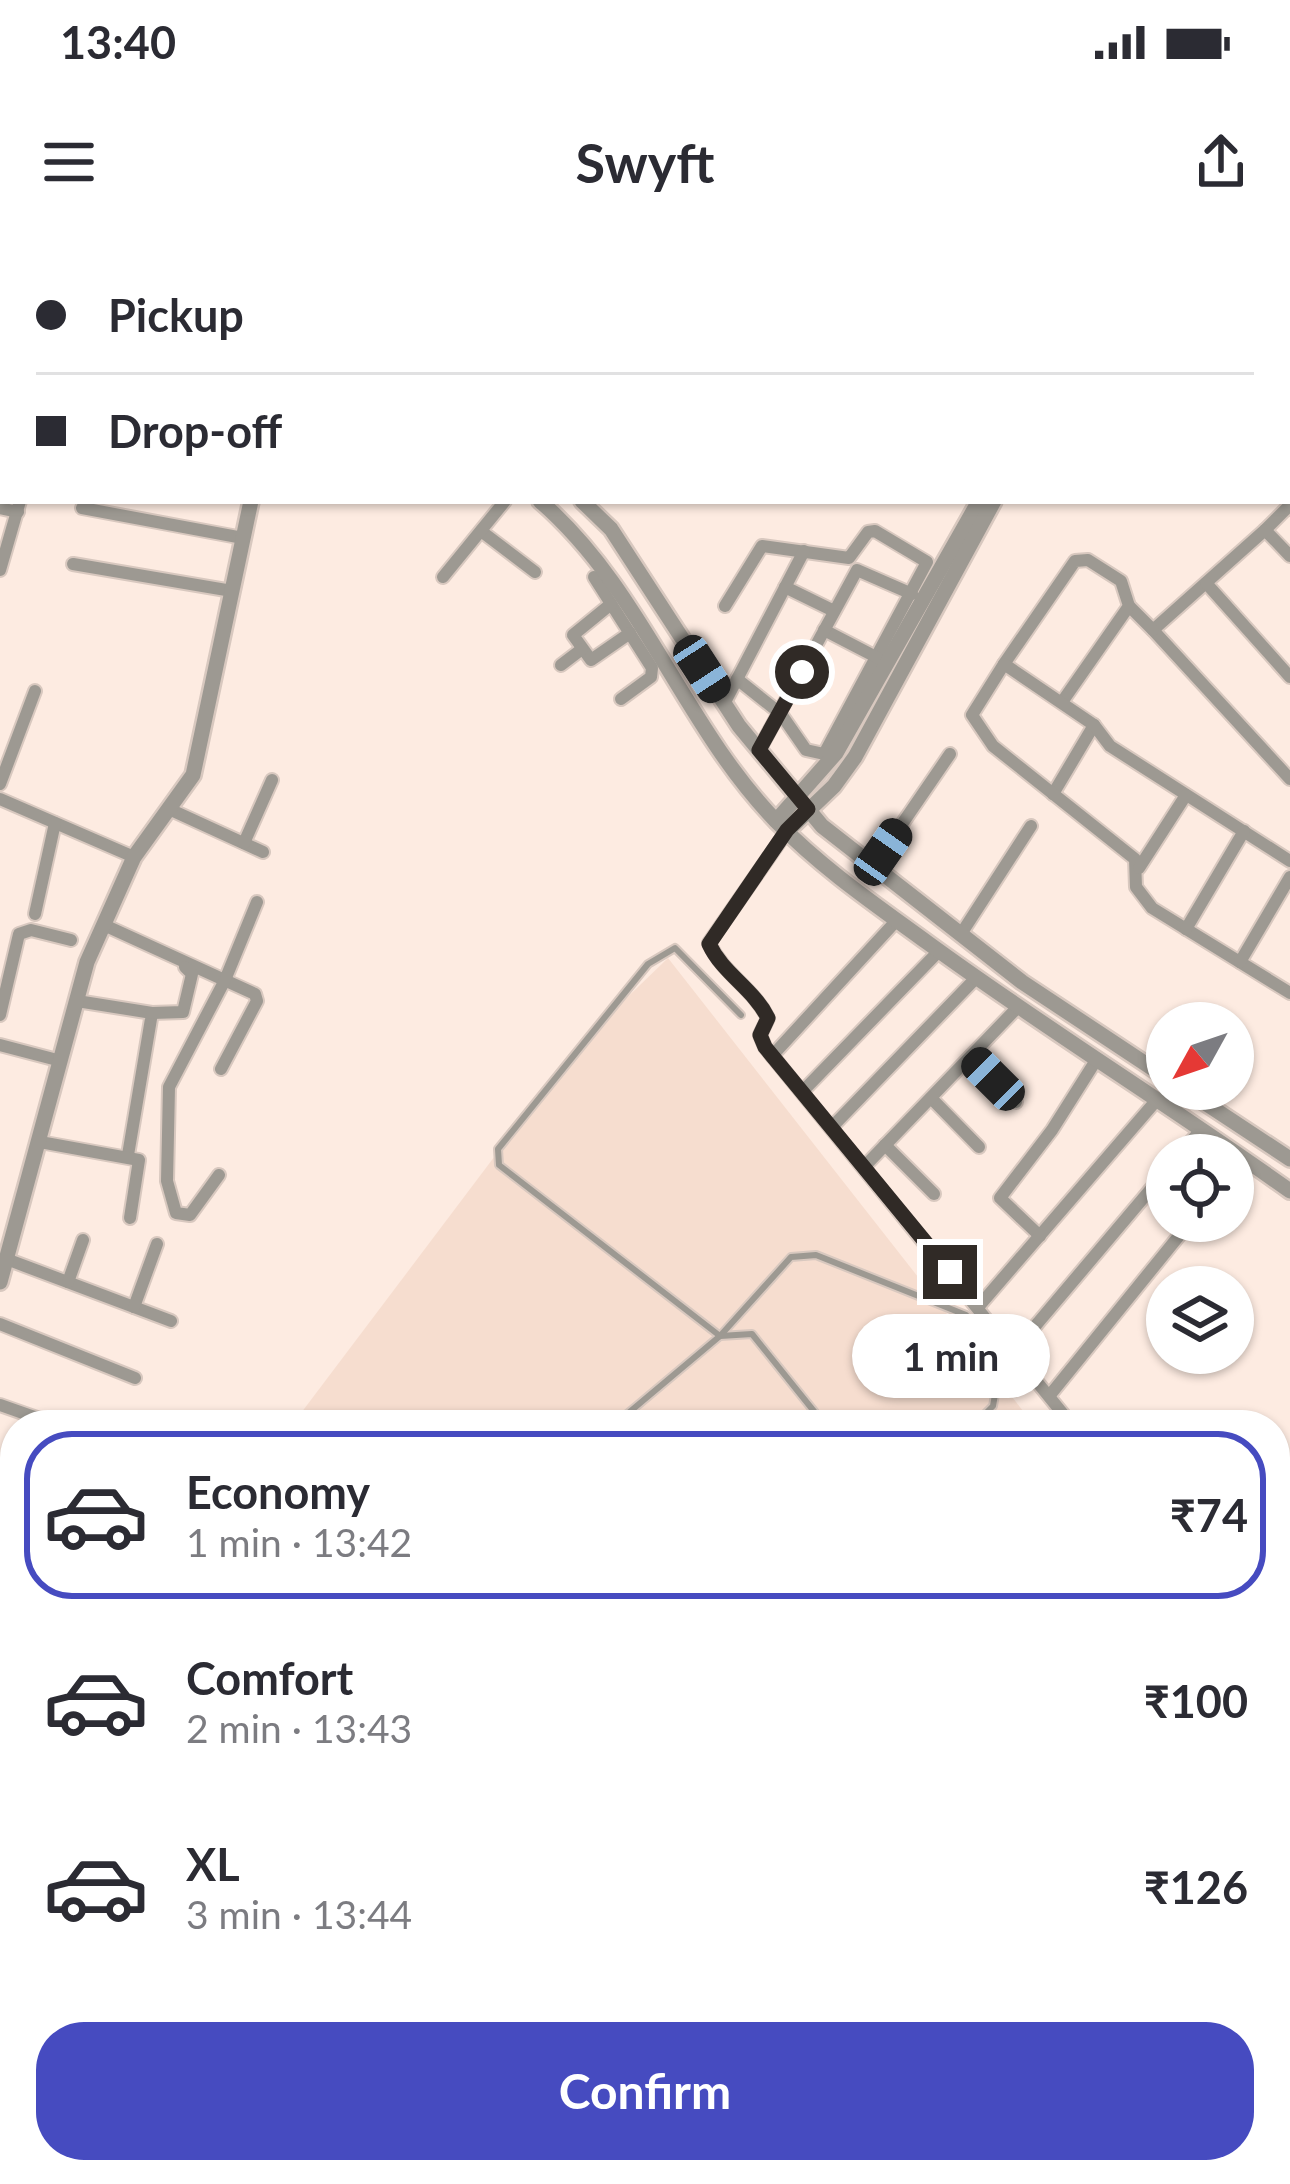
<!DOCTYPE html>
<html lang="en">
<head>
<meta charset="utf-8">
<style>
	body { margin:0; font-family:Lato,sans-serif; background:#f2f2f3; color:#2b2b33; height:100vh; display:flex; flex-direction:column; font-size:45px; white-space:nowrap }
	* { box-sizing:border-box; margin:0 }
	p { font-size:39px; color:#7c7c81 }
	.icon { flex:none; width:66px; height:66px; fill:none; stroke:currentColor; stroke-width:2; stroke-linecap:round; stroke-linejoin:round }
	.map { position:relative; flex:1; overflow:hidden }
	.sheet { position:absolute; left:0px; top:1170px; width:1290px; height:774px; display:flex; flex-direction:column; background:#fff; border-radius:48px 48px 0 0; box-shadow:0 3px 9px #0004 }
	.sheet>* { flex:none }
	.guide { position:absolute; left:0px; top:0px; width:1290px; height:264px; box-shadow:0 3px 9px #0004; display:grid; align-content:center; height:264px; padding:0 36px; background:#fff }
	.needle { width:78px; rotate:230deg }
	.buttons { position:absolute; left:1146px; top:762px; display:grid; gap:24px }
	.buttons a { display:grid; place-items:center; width:108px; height:108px; border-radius:50%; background:#fff; box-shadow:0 3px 9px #0004; font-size:60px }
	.end { position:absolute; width:54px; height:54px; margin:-27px; border:15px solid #302a26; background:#fff; box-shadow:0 0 0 6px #fff }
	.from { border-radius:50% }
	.bubble { position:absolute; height:84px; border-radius:42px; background:#fff; box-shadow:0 3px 9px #0004; font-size:39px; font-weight:700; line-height:84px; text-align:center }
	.car { position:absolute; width:36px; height:72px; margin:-36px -18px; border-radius:15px; box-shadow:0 0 9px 3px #0007; background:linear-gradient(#222 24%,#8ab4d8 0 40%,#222 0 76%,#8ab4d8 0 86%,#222 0) }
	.guide b { display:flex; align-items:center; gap:42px; height:114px; font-size:45px }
	.guide b+b { border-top:3px solid #e1e1e2 }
	.guide i { width:30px; height:30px; background:#2b2b33 }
	ul { padding:21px 0 0; list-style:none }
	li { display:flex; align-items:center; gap:36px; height:168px; margin:0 24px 18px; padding:0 12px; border:6px solid transparent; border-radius:48px }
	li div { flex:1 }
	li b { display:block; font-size:45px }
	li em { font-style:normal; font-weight:700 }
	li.selected { border-color:#464bc0 }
	li>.icon { width:108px; height:108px; stroke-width:1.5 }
	.button { display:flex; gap:24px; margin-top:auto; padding:24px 36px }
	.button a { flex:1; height:138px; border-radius:48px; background:#464bc0; color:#fff; font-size:48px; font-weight:700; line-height:138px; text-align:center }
	.status { display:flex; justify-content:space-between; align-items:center; height:84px; padding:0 60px; background:#fff; direction:ltr }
	.status svg { height:33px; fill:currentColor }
	header { display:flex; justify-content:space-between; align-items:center; height:156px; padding:0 36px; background:#fff; font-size:54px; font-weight:700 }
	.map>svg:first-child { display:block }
	.built { fill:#f6ddcf }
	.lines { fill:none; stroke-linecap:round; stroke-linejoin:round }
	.canal { stroke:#c1d8fc; stroke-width:16 }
	.service-casing { stroke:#d8c8bf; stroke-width:10 }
	.minor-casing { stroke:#d8c8bf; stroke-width:16 }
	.tertiary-casing { stroke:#d8c8bf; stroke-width:20 }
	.service { stroke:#9d9992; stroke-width:6 }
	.minor { stroke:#9d9992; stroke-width:12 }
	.tertiary { stroke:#9d9992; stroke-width:15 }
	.route { stroke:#302a26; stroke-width:15 }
</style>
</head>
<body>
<div class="status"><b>13:40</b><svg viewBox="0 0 49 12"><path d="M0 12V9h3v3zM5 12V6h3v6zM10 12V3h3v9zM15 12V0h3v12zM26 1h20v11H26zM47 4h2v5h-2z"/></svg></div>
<header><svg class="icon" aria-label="menu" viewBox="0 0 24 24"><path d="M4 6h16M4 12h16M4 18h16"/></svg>Swyft<svg class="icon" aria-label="share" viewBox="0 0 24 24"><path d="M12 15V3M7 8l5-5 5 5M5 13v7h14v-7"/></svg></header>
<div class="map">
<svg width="1290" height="1944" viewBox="0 0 1290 1944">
	<rect width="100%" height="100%" fill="#fdebe1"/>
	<g class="built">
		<path d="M 668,718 L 1034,1185 L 292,1185 L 581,802 Z"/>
		<path d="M 1275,1516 L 1290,1537 L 1290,1944 L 733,1944 L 720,1929 L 1275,1929 Z"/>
	</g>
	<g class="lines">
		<g class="canal">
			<path d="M 627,0 L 647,3"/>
			<path d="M 538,3 L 587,0"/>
			<path d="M 1114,3 L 1120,0"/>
			<path d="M 0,90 L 3,89"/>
		</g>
		<g class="service-casing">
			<g id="service">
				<path d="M 741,775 L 675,708 L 648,724 L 498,909 L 499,925 L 720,1096 L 791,1017 L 816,1015 L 966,1075 L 1000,1126 L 993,1166 L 974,1185"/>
				<path d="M 614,1185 L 720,1096 L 752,1094 L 825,1185"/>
				<path d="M 1275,1302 L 1290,1306"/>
				<path d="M 1275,1739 L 1290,1756"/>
				<path d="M 824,1929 L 836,1944"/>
			</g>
		</g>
		<g class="minor-casing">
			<g id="minor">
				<path d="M 831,0 L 847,3"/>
				<path d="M 329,3 L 346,0"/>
				<path d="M 1047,3 L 1054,0"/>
				<path d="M 0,76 L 3,76"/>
				<path d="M 1287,146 L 1290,148"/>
				<path d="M 0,268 L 18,272"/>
				<path d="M 82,268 L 243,298"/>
				<path d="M 1265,290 L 1290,265"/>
				<path d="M 481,291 L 535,332"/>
				<path d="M 1290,316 L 1265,290 L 1153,390 L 1290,539"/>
				<path d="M 73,324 L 232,351"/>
				<path d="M 0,330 L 20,261"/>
				<path d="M 443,337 L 505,261"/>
				<path d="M 594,337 L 652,428 L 651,437 L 621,459"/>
				<path d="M 1206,343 L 1290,437"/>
				<path d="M 785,347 L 834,371"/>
				<path d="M 611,364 L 573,395 L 591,420 L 630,393"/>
				<path d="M 725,366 L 762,306 L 849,318 L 868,292 L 875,291 L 927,322 L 824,514 L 806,510 L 781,474 L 737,439"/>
				<path d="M 1129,366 L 1153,390"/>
				<path d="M 824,390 L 878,418"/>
				<path d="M 1004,424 L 1075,321 L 1088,320 L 1121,341 L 1129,366 L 1062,462"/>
				<path d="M 561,425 L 582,409"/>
				<path d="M 724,464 L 804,311"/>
				<path d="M 759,510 L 857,330 L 912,354"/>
				<path d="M 0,544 L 35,451"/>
				<path d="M 1053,554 L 1094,485"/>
				<path d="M 0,559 L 134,617"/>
				<path d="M 169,569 L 263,612"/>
				<path d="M 787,591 L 709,703 C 723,734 753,748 768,778 L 760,795 L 765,807 L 1072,1185"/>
				<path d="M 244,603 L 272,540"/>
				<path d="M 1290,621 L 1110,506 L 1094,485 L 1004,424 L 972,475 L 993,506 L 1135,619 L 1136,647 L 1152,668 L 1290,753"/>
				<path d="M 874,625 L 950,514"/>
				<path d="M 1139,628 L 1186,555"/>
				<path d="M 35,674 L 55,583"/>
				<path d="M 104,685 L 255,754 L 257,761 L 221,829"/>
				<path d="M 1186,689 L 1244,591"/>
				<path d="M 961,694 L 1031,586"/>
				<path d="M 1240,722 L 1290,637"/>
				<path d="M 77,761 L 152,773 L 128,915"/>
				<path d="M 152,773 L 183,772 L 192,734 L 185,727"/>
				<path d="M 0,775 L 19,694 L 31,690 L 71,700"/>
				<path d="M 0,805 L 61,821"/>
				<path d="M 772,816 L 897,680"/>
				<path d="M 971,816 L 1016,862"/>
				<path d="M 802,852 L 939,711"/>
				<path d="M 931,858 L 979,907"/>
				<path d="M 831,888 L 976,738"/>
				<path d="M 40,902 L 139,920 L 130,978"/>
				<path d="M 885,905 L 934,954"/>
				<path d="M 1179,915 L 1200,891"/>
				<path d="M 864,927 L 1017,768"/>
				<path d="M 219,935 L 190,975 L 176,973 L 167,941 L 169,847 L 225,740 L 257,662"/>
				<path d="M 1040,996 L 1000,958 L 1052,890 L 1095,822"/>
				<path d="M 9,1020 L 171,1081"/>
				<path d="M 68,1042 L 83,1000"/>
				<path d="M 979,1066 L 1155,862"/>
				<path d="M 134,1067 L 157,1004"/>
				<path d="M 0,1084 L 135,1138"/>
				<path d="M 1015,1110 L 1167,930"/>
				<path d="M 1050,1155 L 1191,981"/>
				<path d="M 0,1165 L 57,1185"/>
				<path d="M 0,1232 L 15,1238"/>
				<path d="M 0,1318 L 15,1283"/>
				<path d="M 0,1427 L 15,1396"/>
				<path d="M 1275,1477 L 1290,1499"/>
				<path d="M 0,1582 L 15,1589"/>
				<path d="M 0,1701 L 15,1708"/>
				<path d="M 0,1835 L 15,1807"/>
				<path d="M 454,1929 L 466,1944"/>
				<path d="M 71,1944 L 79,1929"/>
			</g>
		</g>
		<g class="tertiary-casing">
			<g id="tertiary">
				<path d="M 129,0 L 131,3"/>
				<path d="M 1006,0 L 1009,3"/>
				<path d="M 1023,0 L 1025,3"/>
				<path d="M 1161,3 L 1168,0"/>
				<path d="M 0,171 L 3,171"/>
				<path d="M 0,189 L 3,189"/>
				<path d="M 540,261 C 643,350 683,486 778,583 C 823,629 876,665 928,703 C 1046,789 1171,866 1290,951"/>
				<path d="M 582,261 L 611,289 L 739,486 L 822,586 L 1022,742 L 1167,838"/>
				<path d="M 776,581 L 836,513 L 979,261"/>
				<path d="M 787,591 L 834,546 L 855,517 L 994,261"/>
				<path d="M 1184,849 L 1290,919"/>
				<path d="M 0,1042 L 87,722 L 134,617 L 193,535 L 251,261"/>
			</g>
		</g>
		<use href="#service" class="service"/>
		<use href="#minor" class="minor"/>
		<use href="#tertiary" class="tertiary"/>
	</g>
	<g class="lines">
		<path class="route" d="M 802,432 L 759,510 L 808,569 L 787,590 L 709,704 C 723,734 753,748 768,778 L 760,795 L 765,807 L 950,1032"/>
	</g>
</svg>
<div class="buttons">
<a><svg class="needle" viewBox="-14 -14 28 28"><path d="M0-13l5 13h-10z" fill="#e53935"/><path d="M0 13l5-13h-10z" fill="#7c7c81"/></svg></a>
<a><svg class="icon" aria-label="locate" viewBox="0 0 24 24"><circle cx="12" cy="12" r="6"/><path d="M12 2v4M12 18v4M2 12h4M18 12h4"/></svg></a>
<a><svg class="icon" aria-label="layers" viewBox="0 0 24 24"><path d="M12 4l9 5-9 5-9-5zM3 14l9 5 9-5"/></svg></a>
</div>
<i class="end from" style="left:802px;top:432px"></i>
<i class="end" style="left:950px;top:1032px"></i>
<div class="bubble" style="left:852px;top:1074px;width:198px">1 min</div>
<i class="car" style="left:702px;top:429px;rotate:147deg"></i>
<i class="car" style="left:883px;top:612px;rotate:35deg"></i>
<i class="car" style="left:993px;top:839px;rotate:315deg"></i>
<div class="guide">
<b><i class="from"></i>Pickup</b>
<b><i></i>Drop-off</b>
</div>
<section class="sheet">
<ul>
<li class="selected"><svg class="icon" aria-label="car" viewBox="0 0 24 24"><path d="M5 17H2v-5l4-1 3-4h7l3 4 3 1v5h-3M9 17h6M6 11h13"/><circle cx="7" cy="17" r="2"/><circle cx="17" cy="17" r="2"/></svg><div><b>Economy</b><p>1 min · 13:42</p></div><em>₹74</em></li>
<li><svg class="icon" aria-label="car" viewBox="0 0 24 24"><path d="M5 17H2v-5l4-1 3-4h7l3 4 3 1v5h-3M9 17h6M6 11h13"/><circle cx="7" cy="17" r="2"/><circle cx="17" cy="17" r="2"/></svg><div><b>Comfort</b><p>2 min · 13:43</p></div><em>₹100</em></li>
<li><svg class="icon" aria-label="car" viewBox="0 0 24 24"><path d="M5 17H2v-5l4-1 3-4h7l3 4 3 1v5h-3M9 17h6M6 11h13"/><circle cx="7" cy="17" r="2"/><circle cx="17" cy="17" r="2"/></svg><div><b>XL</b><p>3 min · 13:44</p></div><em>₹126</em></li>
</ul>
<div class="button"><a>Confirm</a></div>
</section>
</div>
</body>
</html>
